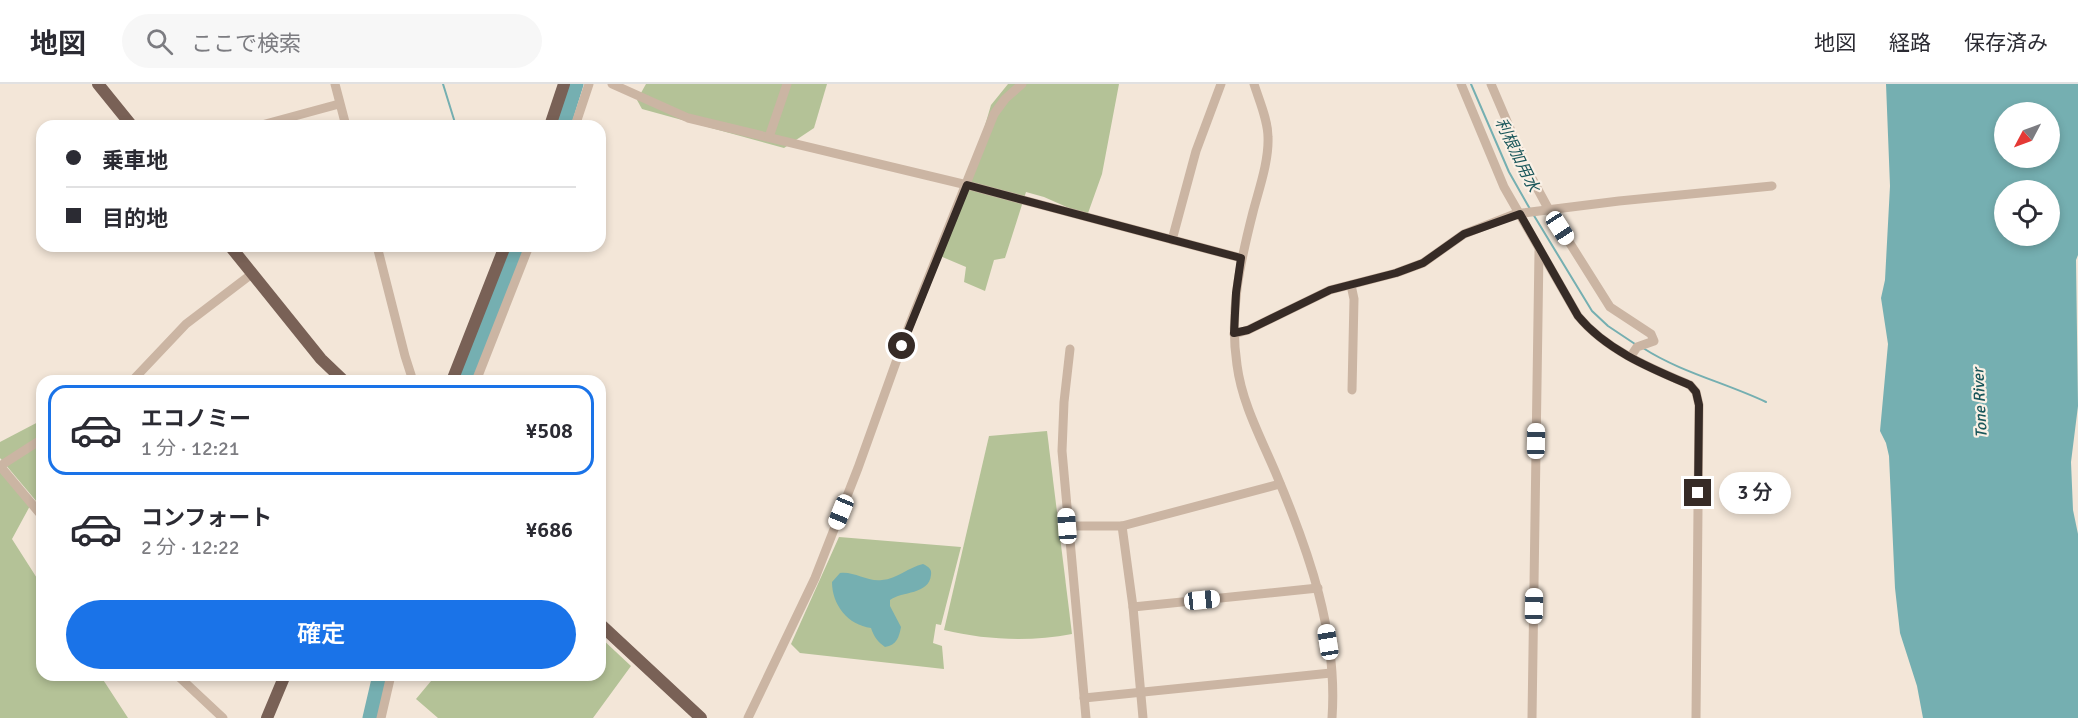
<!DOCTYPE html>
<html lang="ja">
<head>
<meta charset="utf-8">
<style>
	body { margin:0; font-family:Signika,"Noto Sans JP",sans-serif; background:#f7f7f7; color:#2b2b33; height:100vh; display:flex; flex-direction:column; font-size:22px; white-space:nowrap }
	* { box-sizing:border-box; margin:0 }
	p { font-size:20px; color:#7c7c81 }
	.icon { flex:none; width:33px; height:33px; fill:none; stroke:currentColor; stroke-width:2; stroke-linecap:round; stroke-linejoin:round }
	.map { position:relative; flex:1; overflow:hidden }
	.sheet { position:absolute; left:36px; top:291px; width:570px; height:306px; display:flex; flex-direction:column; background:#fff; border-radius:18px; box-shadow:0 3px 9px #0003 }
	.sheet>* { flex:none }
	.banner { position:absolute; left:36px; top:36px; width:570px; height:132px; border-radius:18px; box-shadow:0 3px 9px #0003; display:grid; align-content:center; height:132px; padding:0 30px; background:#fff }
	.needle { width:39px; rotate:229deg }
	.controls { position:absolute; left:1994px; top:18px; display:grid; gap:12px }
	.controls a { display:grid; place-items:center; width:66px; height:66px; border-radius:50%; background:#fff; box-shadow:0 3px 9px #0003; font-size:30px }
	.end { position:absolute; width:27px; height:27px; margin:-14px; border:8px solid #362b26; background:#fff; box-shadow:0 0 0 3px #fff }
	.from { border-radius:50% }
	.bubble { position:absolute; height:42px; border-radius:21px; background:#fff; box-shadow:0 3px 9px #0003; font-size:20px; font-weight:600; line-height:42px; text-align:center }
	.car { position:absolute; width:18px; height:36px; margin:-18px -9px; border-radius:8px; box-shadow:0 0 4px 2px #0007; background:linear-gradient(#fff 24%,#345 0 40%,#fff 0 76%,#345 0 86%,#fff 0) }
	.banner b { display:flex; align-items:center; gap:21px; height:57px; font-size:22px }
	.banner b+b { border-top:2px solid #e1e1e2 }
	.banner i { width:15px; height:15px; background:#2b2b33 }
	ul { padding:10px 0 0; list-style:none }
	li { display:flex; align-items:center; gap:18px; height:90px; margin:0 12px 9px; padding:0 18px; border:3px solid transparent; border-radius:18px }
	li div { flex:1 }
	li b { display:block; font-size:22px }
	li em { font-style:normal; font-weight:600 }
	li.selected { border-color:#1a73e8 }
	li>.icon { width:54px; height:54px; stroke-width:1.5 }
	.primary-button { display:flex; gap:12px; margin-top:auto; padding:12px 30px }
	.primary-button a { flex:1; height:69px; border-radius:36px; background:#1a73e8; color:#fff; font-size:24px; font-weight:600; line-height:69px; text-align:center }
	header { display:flex; align-items:center; gap:36px; box-sizing:border-box; height:84px; padding:0 30px; background:#fff; border-bottom:2px solid #e1e1e2 }
	header strong { font-size:28px }
	nav { display:flex; gap:33px; margin-inline-start:auto; font-size:21px }
	.search { width:420px; height:54px; background:#f7f7f7; display:flex; align-items:center; gap:15px; box-sizing:border-box; padding:0 21px; border-radius:33px; color:#7c7c81; font-size:22px }
	.map>svg:first-child { display:block }
	.green { fill:#b4c297 }
	.water { fill:#75afb1; fill-rule:evenodd }
	.lines { fill:none; stroke-linecap:round; stroke-linejoin:round }
	.stream { stroke:#75afb1; stroke-width:2 }
	.river { stroke:#75afb1; stroke-width:15 }
	.minor { stroke:#cbb5a3; stroke-width:9 }
	.major { stroke:#796156; stroke-width:12 }
	.route { stroke:#362b26; stroke-width:8 }
	.labels { text-anchor:middle; dominant-baseline:central; stroke-width:4.5; stroke-linejoin:round; paint-order:stroke }
	.water-label { font-size:16px; font-style:italic; fill:#19565a; stroke:#faf0e5 }
</style>
</head>
<body>
<header>
<strong>地図</strong>
<div class="search"><svg class="icon" aria-label="search" viewBox="0 0 24 24"><circle cx="10" cy="10" r="6"/><path d="M15 15l6 6"/></svg>ここで検索</div>
<nav><a>地図</a><a>経路</a><a>保存済み</a></nav>
</header>
<div class="map">
<svg width="2078" height="634" viewBox="0 0 2078 634">
	<rect width="100%" height="100%" fill="#f3e6d8"/>
	<g class="green">
		<path d="M 646,0 L 827,0 L 814,44 L 784,64 L 642,25 L 637,16 Z"/>
		<path d="M 1008,0 L 1119,0 L 1102,90 L 1087,132 L 1044,113 L 1026,108 L 1005,174 L 994,176 L 985,207 L 964,198 L 966,183 L 940,172 L 964,113 L 991,21 Z"/>
		<path d="M 42,336 L 42,424 L 0,374 L 0,358 Z"/>
		<path d="M 1047,347 L 1072,550 C 1030,558 985,556 944,546 L 989,352 Z"/>
		<path d="M 0,382 L 31,420 L 12,455 L 42,502 L 42,591 L 100,591 L 128,634 L 0,634 Z"/>
		<path d="M 839,453 L 961,463 L 941,541 L 936,540 L 933,559 L 942,562 L 944,585 L 800,569 L 791,560 Z"/>
		<path d="M 600,553 L 631,582 L 593,634 L 438,634 L 416,615 L 436,591 L 600,591 Z"/>
	</g>
	<g class="water">
		<path d="M 1886,0 L 2078,0 L 2078,171 L 2076,176 L 2078,322 L 2071,378 L 2073,426 L 2078,450 L 2078,634 L 1923,634 L 1917,602 L 1900,549 L 1895,504 L 1889,372 L 1886,359 L 1880,347 L 1888,260 L 1881,214 L 1885,196 L 1890,102 ZM 2004,28 L 2049,28 L 2049,74 L 2004,74 ZM 2004,106 L 2049,106 L 2049,152 L 2004,152 Z"/>
		<path d="M 923,480 C 929,483 932,485 931,491 C 929,511 902,507 890,516 L 890,522 L 901,543 C 899,553 897,561 885,563 C 878,558 874,553 871,544 C 848,541 832,521 832,498 L 840,489 C 854,487 867,498 882,496 C 897,495 909,483 923,480 Z"/>
	</g>
	<g class="lines">
		<g class="stream">
			<path d="M 443,0 L 456,42"/>
			<path d="M 1471,0 L 1509,88 L 1530,125"/>
			<path d="M 1533,130 L 1592,227 L 1608,242 L 1635,260"/>
			<path d="M 1643,264 C 1680,288 1726,299 1766,318"/>
		</g>
		<g class="river">
			<path d="M 563,42 L 576,0"/>
			<path d="M 464,297 L 519,162"/>
			<path d="M 370,634 L 380,591"/>
		</g>
		<g class="minor">
			<path d="M 335,0 L 346,42"/>
			<path d="M 612,0 L 688,34 L 967,101 L 1241,174"/>
			<path d="M 1254,0 C 1259,16 1268,36 1268,53 C 1269,77 1259,105 1253,128 C 1240,179 1229,228 1237,281 C 1242,320 1262,356 1277,392 C 1309,468 1338,550 1332,634"/>
			<path d="M 1461,0 L 1504,103 L 1578,232 C 1606,266 1650,284 1690,301 L 1696,308 L 1699,321 L 1696,634"/>
			<path d="M 1491,0 L 1529,89 L 1549,126 L 1610,223 L 1651,250 L 1654,257 L 1637,263 L 1631,272"/>
			<path d="M 258,42 L 339,20"/>
			<path d="M 575,42 L 589,0"/>
			<path d="M 769,53 L 787,0"/>
			<path d="M 1172,156 L 1196,67 L 1221,0"/>
			<path d="M 377,162 L 405,272 L 413,297"/>
			<path d="M 1351,201 L 1354,215 L 1352,306"/>
			<path d="M 1234,250 L 1248,246 L 1330,206 L 1396,189 L 1423,179 L 1464,150 L 1515,130 L 1619,117 L 1772,102"/>
			<path d="M 1070,265 L 1064,318 L 1062,367 L 1086,634"/>
			<path d="M 132,297 L 186,240 L 253,189"/>
			<path d="M 476,297 L 529,162"/>
			<path d="M 0,382 L 42,432"/>
			<path d="M 0,382 L 42,355"/>
			<path d="M 1067,442 L 1122,442 L 1280,400"/>
			<path d="M 1122,442 L 1133,523 L 1143,634"/>
			<path d="M 1133,523 L 1318,504"/>
			<path d="M 177,591 L 223,634"/>
			<path d="M 1084,614 L 1331,589"/>
			<path d="M 381,634 L 391,591"/>
			<path d="M 748,634 L 815,494 L 858,384 L 909,242 L 994,30 L 1005,15 L 1022,0"/>
			<path d="M 1532,634 L 1539,167"/>
		</g>
		<g class="major">
			<path d="M 98,0 L 132,42"/>
			<path d="M 550,42 L 564,0"/>
			<path d="M 230,162 L 321,275 L 344,297"/>
			<path d="M 452,297 L 505,162"/>
			<path d="M 600,540 L 701,634"/>
			<path d="M 267,634 L 285,591"/>
		</g>
	</g>
	<g class="lines">
		<path class="route" d="M 902,262 L 967,101 L 1241,174 L 1236,209 L 1234,249 L 1248,246 L 1330,206 L 1396,189 L 1423,179 L 1464,150 L 1520,130 L 1578,232 C 1606,266 1650,284 1690,301 L 1696,308 L 1699,321 L 1698,409"/>
	</g>
	<g class="labels">
		<g class="water-label">
			<text transform="translate(1517 71) rotate(64)">利根加用水</text>
			<text transform="translate(1980 319) rotate(-93)">Tone River</text>
		</g>
	</g>
</svg>
<div class="controls">
<a><svg class="needle" viewBox="-14 -14 28 28"><path d="M0-13l5 13h-10z" fill="#e53935"/><path d="M0 13l5-13h-10z" fill="#7c7c81"/></svg></a>
<a><svg class="icon" aria-label="locate" viewBox="0 0 24 24"><circle cx="12" cy="12" r="6"/><path d="M12 2v4M12 18v4M2 12h4M18 12h4"/></svg></a>
</div>
<i class="end from" style="left:902px;top:262px"></i>
<i class="end" style="left:1698px;top:409px"></i>
<div class="bubble" style="left:1719px;top:388px;width:72px">3 分</div>
<i class="car" style="left:1560px;top:144px;rotate:147deg"></i>
<i class="car" style="left:1536px;top:357px;rotate:1deg"></i>
<i class="car" style="left:841px;top:428px;rotate:202deg"></i>
<i class="car" style="left:1067px;top:442px;rotate:356deg"></i>
<i class="car" style="left:1202px;top:516px;rotate:84deg"></i>
<i class="car" style="left:1534px;top:522px;rotate:1deg"></i>
<i class="car" style="left:1328px;top:558px;rotate:351deg"></i>
<div class="banner">
<b><i class="from"></i>乗車地</b>
<b><i></i>目的地</b>
</div>
<section class="sheet">
<ul>
<li class="selected"><svg class="icon" aria-label="car" viewBox="0 0 24 24"><path d="M5 17H2v-5l4-1 3-4h7l3 4 3 1v5h-3M9 17h6M6 11h13"/><circle cx="7" cy="17" r="2"/><circle cx="17" cy="17" r="2"/></svg><div><b>エコノミー</b><p>1 分 · 12:21</p></div><em>¥508</em></li>
<li><svg class="icon" aria-label="car" viewBox="0 0 24 24"><path d="M5 17H2v-5l4-1 3-4h7l3 4 3 1v5h-3M9 17h6M6 11h13"/><circle cx="7" cy="17" r="2"/><circle cx="17" cy="17" r="2"/></svg><div><b>コンフォート</b><p>2 分 · 12:22</p></div><em>¥686</em></li>
</ul>
<div class="primary-button"><a>確定</a></div>
</section>
</div>
</body>
</html>
